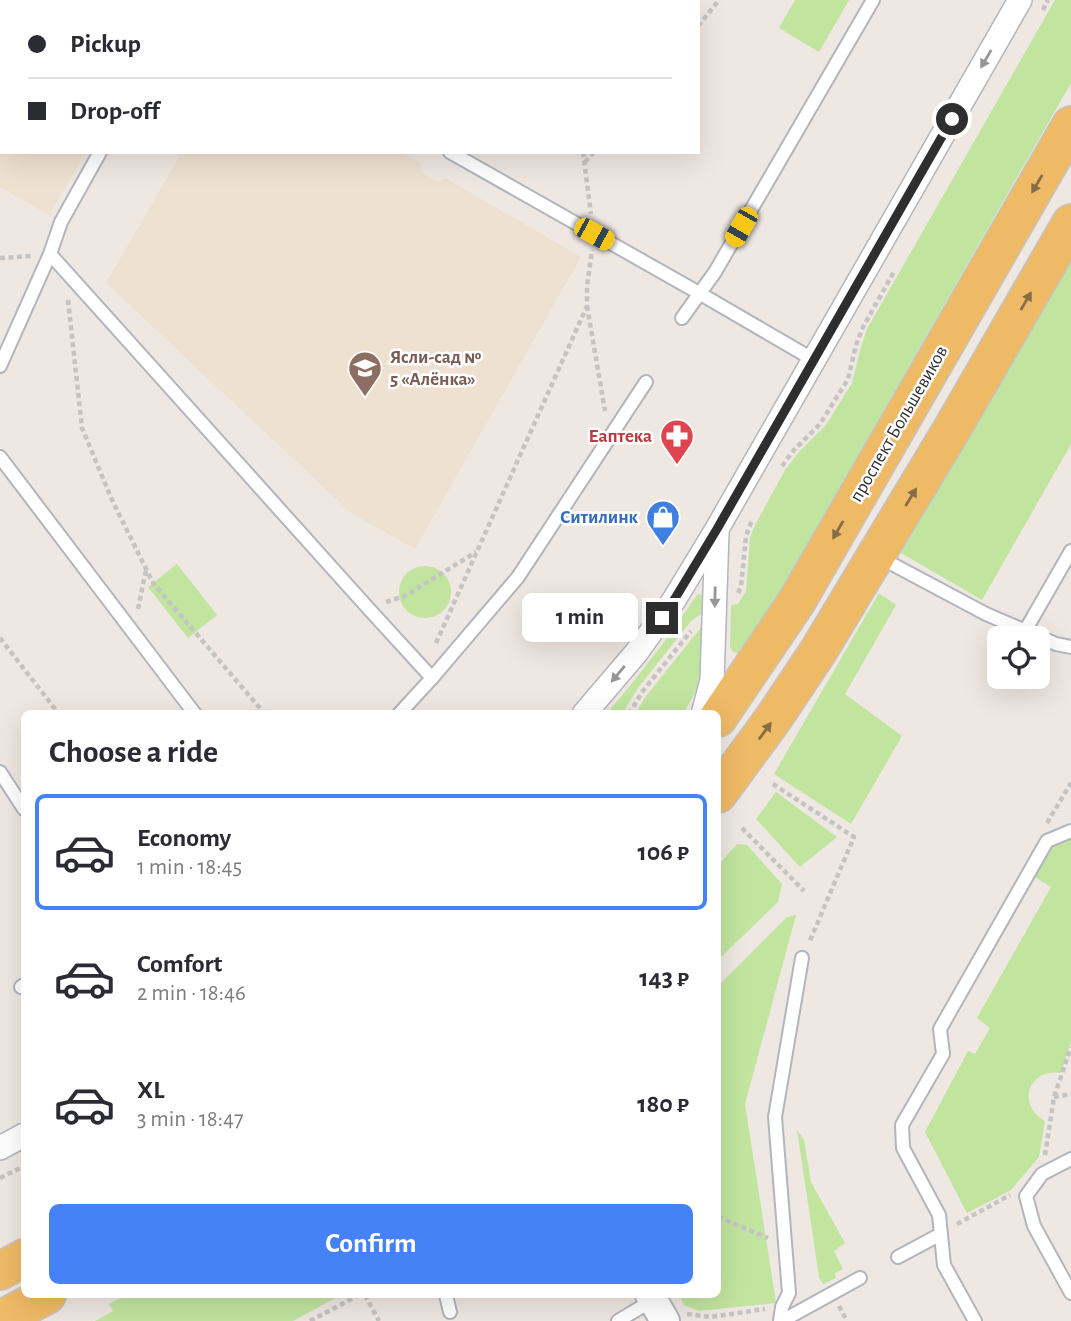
<!DOCTYPE html>
<html lang="en">
<head>
<meta charset="utf-8">
<style>
	body { margin:0; font-family:"Alegreya Sans",sans-serif; background:#f2f2f3; color:#2b2b33; height:100vh; display:flex; flex-direction:column; font-size:26px; white-space:nowrap }
	* { box-sizing:border-box; margin:0 }
	p { font-size:23px; color:#7c7c81 }
	.icon { flex:none; width:38px; height:38px; fill:none; stroke:currentColor; stroke-width:2; stroke-linecap:round; stroke-linejoin:round }
	.map { position:relative; flex:1; overflow:hidden }
	.details { position:absolute; left:21px; top:710px; width:700px; height:588px; display:flex; flex-direction:column; background:#fff; border-radius:10px; box-shadow:0 7px 28px #0002 }
	.details>* { flex:none }
	.banner { position:absolute; left:0px; top:0px; width:700px; height:154px; box-shadow:0 7px 28px #0002; display:grid; align-content:center; height:154px; padding:0 28px; background:#fff }
	.buttons { position:absolute; left:987px; top:626px; display:grid; gap:14px }
	.buttons a { display:grid; place-items:center; width:63px; height:63px; border-radius:10px; background:#fff; box-shadow:0 7px 28px #0002; font-size:35px }
	.end { position:absolute; width:32px; height:32px; margin:-16px; border:9px solid #2e2e2e; background:#fff; box-shadow:0 0 0 4px #fff }
	.from { border-radius:50% }
	.bubble { position:absolute; height:49px; border-radius:10px; background:#fff; box-shadow:0 7px 28px #0002; font-size:23px; font-weight:600; line-height:49px; text-align:center }
	.car { position:absolute; width:21px; height:42px; margin:-21px -10px; border-radius:9px; box-shadow:0 0 5px 2px #0007; background:linear-gradient(#f5c518 24%,#345 0 40%,#f5c518 0 76%,#345 0 86%,#f5c518 0) }
	.banner b { display:flex; align-items:center; gap:24px; height:66px; font-size:26px }
	.banner b+b { border-top:2px solid #e1e1e2 }
	.banner i { width:18px; height:18px; background:#2b2b33 }
	ul { padding:0; list-style:none }
	li { display:flex; align-items:center; gap:21px; height:116px; margin:0 14px 10px; padding:0 14px; border:4px solid transparent; border-radius:10px }
	li div { flex:1 }
	li b { display:block; font-size:26px }
	li em { font-style:normal; font-weight:600 }
	li.selected { border-color:#4582f7 }
	li>.icon { width:63px; height:63px; stroke-width:1.5 }
	h2 { padding:0 28px; font-size:32px; line-height:84px }
	.action { display:flex; gap:14px; margin-top:auto; padding:14px 28px }
	.action a { flex:1; height:80px; border-radius:10px; background:#4582f7; color:#fff; font-size:28px; font-weight:600; line-height:80px; text-align:center }
	.map>svg:first-child { display:block }
	.education { fill:#efe1d1 }
	.green { fill:#c1e49f }
	.lines { fill:none; stroke-linecap:round; stroke-linejoin:round }
	.service-casing { stroke:#b1b6be; stroke-width:16 }
	.minor-casing { stroke:#b1b6be; stroke-width:26 }
	.tertiary-casing { stroke:#b1b6be; stroke-width:32 }
	.primary-casing { stroke:#c4c4c4; stroke-width:40 }
	.path { stroke:#c4c4c4; stroke-width:4.5; stroke-dasharray:5 3.5; stroke-linecap:butt }
	.service { stroke:#fff; stroke-width:12 }
	.minor { stroke:#fff; stroke-width:23 }
	.tertiary { stroke:#fff; stroke-width:28 }
	.primary { stroke:#efba66; stroke-width:37 }
	.oneway { fill:#969696 }
	.oneway2 { fill:#856d47 }
	.route { stroke:#2e2e2e; stroke-width:9 }
	.labels { text-anchor:middle; dominant-baseline:central; stroke-width:5; stroke-linejoin:round; paint-order:stroke }
	.education-label { font-size:19px; font-weight:bold; fill:#785e54; stroke:#fff; text-anchor:start }
	.street-label { font-size:19px; fill:#2e2e2e; stroke:#fff }
	.health-label { font-size:19px; font-weight:bold; fill:#be3a42; stroke:#fff; text-anchor:end }
	.shop-label { font-size:19px; font-weight:bold; fill:#366cbe; stroke:#fff; text-anchor:end }
</style>
</head>
<body>
<div class="map">
<svg width="1071" height="1321" viewBox="0 0 1071 1321">
	<rect width="100%" height="100%" fill="#efe7e1"/>
	<g class="education">
		<path d="M 0,0 L 148,0 L 150,2 L 2,2 L 2,152 L 86,152 L 49,215 L 0,187 Z"/>
		<path d="M 182,152 L 401,152 L 421,164 L 421,172 L 438,182 L 445,178 L 581,257 L 415,549 L 351,513 L 106,283 Z"/>
	</g>
	<g class="green">
		<path d="M 795,0 L 849,0 L 819,52 L 779,28 Z"/>
		<path d="M 1055,0 L 1071,0 L 1071,83 L 782,588 L 741,652 L 736,653 L 732,651 L 730,646 L 731,605 L 738,604 L 746,591 L 750,538 L 755,525 L 785,470 L 797,454 L 826,425 L 852,383 L 861,347 L 867,329 Z"/>
		<path d="M 1071,261 L 1071,444 L 982,600 L 901,553 Z"/>
		<path d="M 177,564 L 217,615 L 188,638 L 148,587 Z"/>
		<circle cx="425" cy="592" r="26"/>
		<path d="M 879,593 L 896,605 L 845,694 L 902,736 L 851,824 L 774,774 Z"/>
		<path d="M 700,594 L 705,599 L 704,612 L 691,621 L 638,688 L 628,704 L 623,714 L 606,714 C 639,676 669,637 697,595 Z"/>
		<path d="M 704,624 C 702,657 704,687 682,714 L 635,714 L 646,696 Z"/>
		<path d="M 776,792 L 837,837 L 800,867 L 756,819 Z"/>
		<path d="M 1071,837 L 1071,1041 L 1061,1073 C 1028,1068 1016,1105 1045,1121 L 1039,1157 L 1011,1190 L 967,1213 L 925,1132 L 968,1051 L 975,1054 L 990,1028 L 977,1018 L 1051,887 L 1033,876 L 1053,844 Z"/>
		<path d="M 737,844 L 747,845 L 782,884 L 778,902 L 718,960 L 718,865 Z"/>
		<path d="M 796,915 L 745,1104 L 776,1303 L 699,1311 L 684,1305 L 679,1295 L 718,1295 L 718,986 L 787,917 Z"/>
		<path d="M 797,1130 L 804,1140 L 811,1182 L 845,1243 L 834,1251 L 843,1269 L 835,1273 L 836,1278 L 823,1284 L 819,1277 Z"/>
		<path d="M 126,1295 L 341,1295 L 293,1321 L 95,1321 L 113,1311 L 109,1304 Z"/>
	</g>
	<g class="lines">
		<g class="service-casing">
			<g id="service">
				<path d="M 182,0 L 185,2"/>
				<path d="M 417,0 L 420,2"/>
				<path d="M 566,2 L 567,0"/>
				<path d="M 450,152 L 699,293 L 814,360"/>
				<path d="M 50,254 L 368,608 L 432,678"/>
				<path d="M 682,318 L 715,272 L 873,0"/>
				<path d="M 0,366 L 50,254 L 61,222 L 100,152"/>
				<path d="M 0,457 L 195,714"/>
				<path d="M 879,557 L 986,614 L 1056,644 L 1071,647"/>
				<path d="M 1025,631 L 1071,551"/>
				<path d="M 399,714 L 432,678 L 518,577 L 646,382"/>
				<path d="M 0,772 L 24,809"/>
				<path d="M 21,987 L 24,985"/>
				<path d="M 1071,1159 L 1042,1174 L 1026,1196 L 1034,1226 L 1071,1293"/>
				<path d="M 898,1257 L 941,1234"/>
				<path d="M 446,1295 L 450,1312"/>
				<path d="M 618,1321 L 653,1300"/>
				<path d="M 780,1321 L 782,1307 L 789,1293 L 775,1117 L 802,958"/>
				<path d="M 782,1321 L 860,1278"/>
				<path d="M 975,1321 L 944,1265 L 939,1215 L 903,1148 L 902,1125 L 943,1054 L 940,1029 L 1047,841 L 1071,831"/>
			</g>
		</g>
		<g class="minor-casing">
			<g id="minor">
				<path d="M 584,714 L 636,653 L 674,600 L 717,529 L 1020,0"/>
				<path d="M 703,714 L 712,680 L 717,532"/>
				<path d="M 0,1148 L 24,1135"/>
			</g>
		</g>
		<g class="tertiary-casing">
			<path id="tertiary" d="M 650,1295 L 665,1321"/>
		</g>
		<g class="primary-casing">
			<g id="primary">
				<path d="M 718,718 L 797,601 L 1071,125"/>
				<path d="M 718,794 L 773,719 L 819,650 L 952,429 L 1071,223"/>
				<path d="M 0,1271 L 24,1258"/>
				<path d="M 0,1320 L 47,1295"/>
			</g>
		</g>
		<g class="path">
			<path d="M 1043,10 L 1048,0"/>
			<path d="M 698,26 L 719,0"/>
			<path d="M 583,152 L 591,214"/>
			<path d="M 585,162 L 594,152"/>
			<path d="M 0,258 L 31,256"/>
			<path d="M 68,300 L 82,428 L 112,500 L 153,583 L 265,714"/>
			<path d="M 587,306 L 605,411"/>
			<path d="M 782,466 L 794,450 L 820,424 L 848,379 L 856,345 L 863,327 L 895,270"/>
			<path d="M 738,593 L 741,587 L 746,536 L 752,520"/>
			<path d="M 386,602 L 405,596 L 476,552"/>
			<path d="M 138,609 L 146,570"/>
			<path d="M 0,638 L 59,714"/>
			<path d="M 436,643 L 587,306 L 587,287 L 592,250"/>
			<path d="M 629,714 L 642,692 L 691,631"/>
			<path d="M 773,784 L 854,837 L 809,943"/>
			<path d="M 1047,823 L 1071,783"/>
			<path d="M 742,828 L 804,891"/>
			<path d="M 1054,1097 L 1071,1094"/>
			<path d="M 1045,1155 L 1054,1097 L 1071,1047"/>
			<path d="M 0,1178 L 24,1166"/>
			<path d="M 718,1217 L 768,1238"/>
			<path d="M 957,1224 L 1010,1195"/>
			<path d="M 365,1295 L 379,1321"/>
			<path d="M 839,1306 L 847,1321"/>
			<path d="M 687,1314 L 711,1317 L 765,1309"/>
			<path d="M 310,1321 L 359,1295"/>
		</g>
		<use href="#service" class="service"/>
		<use href="#minor" class="minor"/>
		<use href="#tertiary" class="tertiary"/>
		<use href="#primary" class="primary"/>
	</g>
	<defs><path id="oneway-solid" d="M-6-.8H1V-3.2L6.5 0L1 3.2V.8H-6Z" transform="scale(1.75)"/></defs>
	<g class="oneway">
		<use href="#oneway-solid" transform="translate(986 59) rotate(120)"/>
		<use href="#oneway-solid" transform="translate(715 597) rotate(91)"/>
		<use href="#oneway-solid" transform="translate(618 674) rotate(130)"/>
	</g>
	<g class="oneway2">
		<use href="#oneway-solid" transform="translate(1037 184) rotate(120)"/>
		<use href="#oneway-solid" transform="translate(1026 301) rotate(-60)"/>
		<use href="#oneway-solid" transform="translate(911 497) rotate(-58)"/>
		<use href="#oneway-solid" transform="translate(838 530) rotate(120)"/>
		<use href="#oneway-solid" transform="translate(765 731) rotate(-54)"/>
	</g>
	<g class="lines">
		<path class="route" d="M 662,618 L 674,600 L 717,529 L 952,119"/>
	</g>
	<defs>
		<g id="school-pin" transform="scale(1.75)"><path d="M0 17L-7.5 6A9.5 9.5 0 1 1 7.5 6Z" fill="#8d6e63" stroke="#fff"/><path d="M0-5L7-2L0 1L-7-2ZM-4 1L0 2.5L4 1V4Q0 6-4 4Z" fill="#fff"/></g>
		<g id="pharmacy-pin" transform="scale(1.75)"><path d="M0 17L-7.5 6A9.5 9.5 0 1 1 7.5 6Z" fill="#e0444e" stroke="#fff"/><path d="M-2-6h4v4h4v4h-4v4h-4v-4h-4v-4h4Z" fill="#fff"/></g>
		<g id="shop-pin" transform="scale(1.75)"><path d="M0 17L-7.5 6A9.5 9.5 0 1 1 7.5 6Z" fill="#3f7fe0" stroke="#fff"/><path d="M-5-2.5h2.3a2.7 3.5 0 0 1 5.4 0H5L5.5 6h-11ZM-1.5-2.5h3a1.5 2.3 0 0 0-3 0Z" fill="#fff"/></g>
	</defs>
	<g fill-rule="evenodd">
		<use href="#school-pin" x="365" y="368"/>
		<use href="#pharmacy-pin" x="677" y="436"/>
		<use href="#shop-pin" x="663" y="517"/>
	</g>
	<g class="labels">
		<g class="education-label">
			<text x="390" y="357">Ясли-сад №<tspan x="390" dy="22">5 «Алёнка»</tspan></text>
		</g>
		<g class="street-label">
			<text transform="translate(899 424) rotate(-60)">проспект Большевиков</text>
		</g>
		<g class="health-label">
			<text x="652" y="436">Еаптека</text>
		</g>
		<g class="shop-label">
			<text x="638" y="517">Ситилинк</text>
		</g>
	</g>
</svg>
<div class="buttons">
<a><svg class="icon" aria-label="locate" viewBox="0 0 24 24"><circle cx="12" cy="12" r="6"/><path d="M12 2v4M12 18v4M2 12h4M18 12h4"/></svg></a>
</div>
<i class="end from" style="left:952px;top:119px"></i>
<i class="end" style="left:662px;top:618px"></i>
<div class="bubble" style="left:522px;top:593px;width:116px">1 min</div>
<i class="car" style="left:741px;top:227px;rotate:210deg"></i>
<i class="car" style="left:594px;top:234px;rotate:119deg"></i>
<div class="banner">
<b><i class="from"></i>Pickup</b>
<b><i></i>Drop-off</b>
</div>
<section class="details">
<h2>Choose a ride</h2>
<ul>
<li class="selected"><svg class="icon" aria-label="car" viewBox="0 0 24 24"><path d="M5 17H2v-5l4-1 3-4h7l3 4 3 1v5h-3M9 17h6M6 11h13"/><circle cx="7" cy="17" r="2"/><circle cx="17" cy="17" r="2"/></svg><div><b>Economy</b><p>1 min · 18:45</p></div><em>106 ₽</em></li>
<li><svg class="icon" aria-label="car" viewBox="0 0 24 24"><path d="M5 17H2v-5l4-1 3-4h7l3 4 3 1v5h-3M9 17h6M6 11h13"/><circle cx="7" cy="17" r="2"/><circle cx="17" cy="17" r="2"/></svg><div><b>Comfort</b><p>2 min · 18:46</p></div><em>143 ₽</em></li>
<li><svg class="icon" aria-label="car" viewBox="0 0 24 24"><path d="M5 17H2v-5l4-1 3-4h7l3 4 3 1v5h-3M9 17h6M6 11h13"/><circle cx="7" cy="17" r="2"/><circle cx="17" cy="17" r="2"/></svg><div><b>XL</b><p>3 min · 18:47</p></div><em>180 ₽</em></li>
</ul>
<div class="action"><a>Confirm</a></div>
</section>
</div>
</body>
</html>
